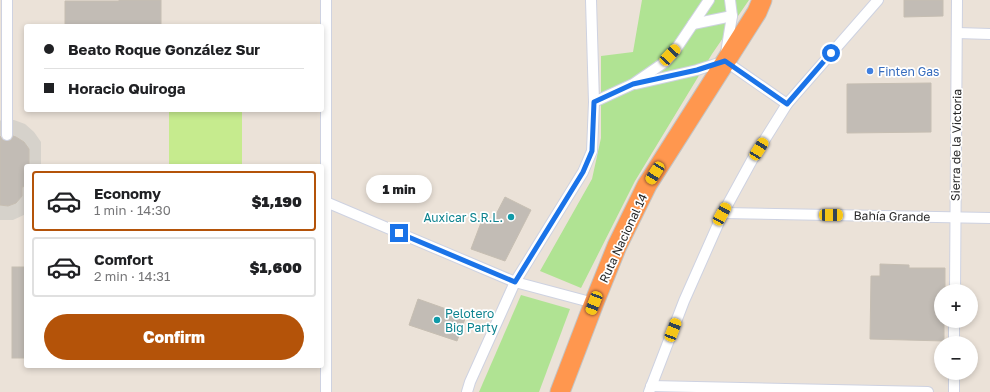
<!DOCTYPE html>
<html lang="en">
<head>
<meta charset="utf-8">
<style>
	body { margin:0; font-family:"Golos Text",sans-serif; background:#f2f2f2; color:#202124; height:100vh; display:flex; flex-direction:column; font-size:15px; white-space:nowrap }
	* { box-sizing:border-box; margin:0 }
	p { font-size:13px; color:#757577 }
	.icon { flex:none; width:22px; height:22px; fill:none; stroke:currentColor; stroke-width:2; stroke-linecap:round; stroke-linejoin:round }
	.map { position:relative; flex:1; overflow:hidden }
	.sheet { position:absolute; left:24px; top:164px; width:300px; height:204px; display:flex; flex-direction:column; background:#fff; border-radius:4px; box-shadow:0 2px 6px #0003 }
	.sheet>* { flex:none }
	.guide { position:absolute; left:24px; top:24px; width:300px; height:88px; border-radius:4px; box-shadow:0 2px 6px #0003; display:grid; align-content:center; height:88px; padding:0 20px; background:#fff }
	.buttons { position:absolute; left:934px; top:284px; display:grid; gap:8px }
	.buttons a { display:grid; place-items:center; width:44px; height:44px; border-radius:50%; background:#fff; box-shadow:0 2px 6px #0003; font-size:20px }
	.end { position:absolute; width:18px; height:18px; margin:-9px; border:5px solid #1a73e8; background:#fff; box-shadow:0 0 0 2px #fff }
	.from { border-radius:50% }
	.bubble { position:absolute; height:28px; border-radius:14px; background:#fff; box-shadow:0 2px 6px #0003; font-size:13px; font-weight:800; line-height:28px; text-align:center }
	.car { position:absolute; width:12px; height:24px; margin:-12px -6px; border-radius:5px; box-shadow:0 0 3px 1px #0007; background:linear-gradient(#f5c518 24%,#345 0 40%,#f5c518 0 76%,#345 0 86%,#f5c518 0) }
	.guide b { display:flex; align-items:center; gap:14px; height:38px; font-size:15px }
	.guide b+b { border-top:1px solid #e0e0e0 }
	.guide i { width:10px; height:10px; background:#202124 }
	ul { padding:7px 0 0; list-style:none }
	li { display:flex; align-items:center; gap:12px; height:60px; margin:0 8px 6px; padding:0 12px; border:2px solid #e0e0e0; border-radius:4px }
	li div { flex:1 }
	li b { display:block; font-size:15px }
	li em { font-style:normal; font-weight:800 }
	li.selected { border-color:#b45309 }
	li>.icon { width:36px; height:36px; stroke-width:1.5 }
	.cta { display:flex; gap:8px; margin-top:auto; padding:8px 20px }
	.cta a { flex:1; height:46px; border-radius:24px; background:#b45309; color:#fff; font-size:16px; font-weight:800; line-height:46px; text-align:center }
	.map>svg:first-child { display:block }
	.green { fill:#b0e393 }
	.pitch { fill:#c6eb8e }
	.plaza { fill:#d6d2cb }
	.building { fill:#c2bcb5; stroke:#c6beb2 }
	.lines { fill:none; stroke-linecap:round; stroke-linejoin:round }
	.street-casing { stroke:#ced2e1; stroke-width:12 }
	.highway-casing { stroke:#c3c3c3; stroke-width:21 }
	.street { stroke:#fff; stroke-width:10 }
	.highway { stroke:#ff974f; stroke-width:19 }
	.route { stroke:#1a73e8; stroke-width:5 }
	.shop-dot { fill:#3f7fe0; stroke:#fff; stroke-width:1.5 }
	.culture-dot { fill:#0f9aa8; stroke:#fff; stroke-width:1.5 }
	.labels { text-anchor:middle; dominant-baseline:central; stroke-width:3.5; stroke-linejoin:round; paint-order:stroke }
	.shop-label { font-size:12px; fill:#366cbe; stroke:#fff; text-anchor:start }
	.street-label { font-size:12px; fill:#272727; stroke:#fff }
	.culture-label { font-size:12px; fill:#0d838f; stroke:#fff; text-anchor:end }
</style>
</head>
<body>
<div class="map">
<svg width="990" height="392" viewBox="0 0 990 392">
	<rect width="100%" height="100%" fill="#ebe2d8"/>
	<g class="green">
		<path d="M 642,0 L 749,0 L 712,54 L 635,181 L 581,288 L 540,271 L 592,179 L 601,138 L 601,56 L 633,52 Z"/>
		<path d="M 521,295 L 570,309 L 539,392 L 479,392 Z"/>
	</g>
	<rect class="pitch" x="169" y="110" width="73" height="56"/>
	<g class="plaza">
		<path d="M 1,120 L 14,120 L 25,124 L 34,132 L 41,142 L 41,166 L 29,166 L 29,149 L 24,142 L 16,137 L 7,135 L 0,136 L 0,121 Z"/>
		<path d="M 26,186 L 26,214 L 13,220 L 0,220 L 0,205 L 8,206 L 16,203 L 22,196 L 22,187 Z"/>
	</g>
	<g class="building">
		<path d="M 119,0 L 161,0 L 161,26 L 65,26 L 65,1 L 119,1 Z"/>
		<path d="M 904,0 L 943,0 L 943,16 L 904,17 Z"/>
		<path d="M 931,83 L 931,132 L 847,133 L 847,84 Z"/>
		<path d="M 0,136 L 3,140 L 7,141 L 11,140 L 13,136 L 16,137 L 24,142 L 29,149 L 29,166 L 26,166 L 26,186 L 22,187 L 22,196 L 16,203 L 8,206 L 0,205 Z"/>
		<path d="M 505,197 L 531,210 L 505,261 L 471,249 L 482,220 L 491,224 Z"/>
		<path d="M 880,264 L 909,265 L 909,268 L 945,268 L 945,291 L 941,291 L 941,321 L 944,321 L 944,341 L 870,339 L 871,276 L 880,276 Z"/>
		<rect x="12" y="267" width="14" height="91"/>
		<path d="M 418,299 L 466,316 L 457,341 L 409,325 Z"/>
	</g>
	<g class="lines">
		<g class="street-casing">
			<g id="street">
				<path d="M 591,0 L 594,102"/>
				<path d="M 693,24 L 732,16"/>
				<path d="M 957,33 L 990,34"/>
				<path d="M 726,53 L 732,16 L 730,0"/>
				<path d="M 725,61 L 787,104"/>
				<path d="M 636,84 L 697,70 L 725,61"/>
				<path d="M 7,135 L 7,0"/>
				<path d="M 326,202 L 515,282 L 594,303"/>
				<path d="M 723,213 L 990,218"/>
				<path d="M 955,291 L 957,0"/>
				<path d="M 954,343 L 954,321"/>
				<path d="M 651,386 L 928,392"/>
				<path d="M 326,392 L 326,0"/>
				<path d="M 467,392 L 470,382 L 515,282 L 583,172 L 592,151 L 594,102 L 633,84 L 665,62 L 676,49 L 709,0"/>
				<path d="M 649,392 L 684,301 L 723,213 L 752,160 L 787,104 L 878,0"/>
				<path d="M 954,392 L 954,373"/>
			</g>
		</g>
		<g class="highway-casing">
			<path id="highway" d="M 560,392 L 594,303 L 617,246 L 647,185 L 757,12 L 762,0"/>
		</g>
		<use href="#street" class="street"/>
		<use href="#highway" class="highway"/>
	</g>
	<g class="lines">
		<path class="route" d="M 399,233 L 515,282 L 583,172 L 592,151 L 594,102 L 633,84 L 697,70 L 725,61 L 787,104 L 831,53"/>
	</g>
	<circle class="shop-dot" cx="870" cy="71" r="4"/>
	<g class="culture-dot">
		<circle cx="511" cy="217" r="4"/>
		<circle cx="437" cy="320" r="4"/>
	</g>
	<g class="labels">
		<g class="shop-label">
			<text x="878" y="71">Finten Gas</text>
		</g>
		<g class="street-label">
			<text transform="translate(956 145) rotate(-89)">Sierra de la Victoria</text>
			<text transform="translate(892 216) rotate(1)">Bahía Grande</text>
			<text transform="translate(623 238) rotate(-65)">Ruta Nacional 14</text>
		</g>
		<g class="culture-label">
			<text x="503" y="217">Auxicar S.R.L.</text>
			<text x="445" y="313" text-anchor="start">Pelotero<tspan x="445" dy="14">Big Party</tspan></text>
		</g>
	</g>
</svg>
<div class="buttons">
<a>+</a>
<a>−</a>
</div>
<i class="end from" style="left:831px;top:53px"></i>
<i class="end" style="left:399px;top:233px"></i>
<div class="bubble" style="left:366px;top:175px;width:66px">1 min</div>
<i class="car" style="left:670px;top:55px;rotate:43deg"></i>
<i class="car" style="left:759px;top:149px;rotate:32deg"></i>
<i class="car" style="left:655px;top:173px;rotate:212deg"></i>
<i class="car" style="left:722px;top:214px;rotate:29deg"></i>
<i class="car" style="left:831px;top:215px;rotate:91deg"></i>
<i class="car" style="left:594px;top:303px;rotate:201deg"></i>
<i class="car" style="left:673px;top:330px;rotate:21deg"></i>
<div class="guide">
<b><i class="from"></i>Beato Roque González Sur</b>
<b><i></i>Horacio Quiroga</b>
</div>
<section class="sheet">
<ul>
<li class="selected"><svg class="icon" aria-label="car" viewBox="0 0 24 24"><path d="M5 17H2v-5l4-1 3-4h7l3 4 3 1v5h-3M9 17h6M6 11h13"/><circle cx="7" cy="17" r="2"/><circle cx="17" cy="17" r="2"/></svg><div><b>Economy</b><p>1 min · 14:30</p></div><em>$1,190</em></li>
<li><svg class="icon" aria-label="car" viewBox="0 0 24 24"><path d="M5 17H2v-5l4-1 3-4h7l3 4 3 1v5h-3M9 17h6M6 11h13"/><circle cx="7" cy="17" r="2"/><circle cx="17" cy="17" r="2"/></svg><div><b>Comfort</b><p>2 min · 14:31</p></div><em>$1,600</em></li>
</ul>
<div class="cta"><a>Confirm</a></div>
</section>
</div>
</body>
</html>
